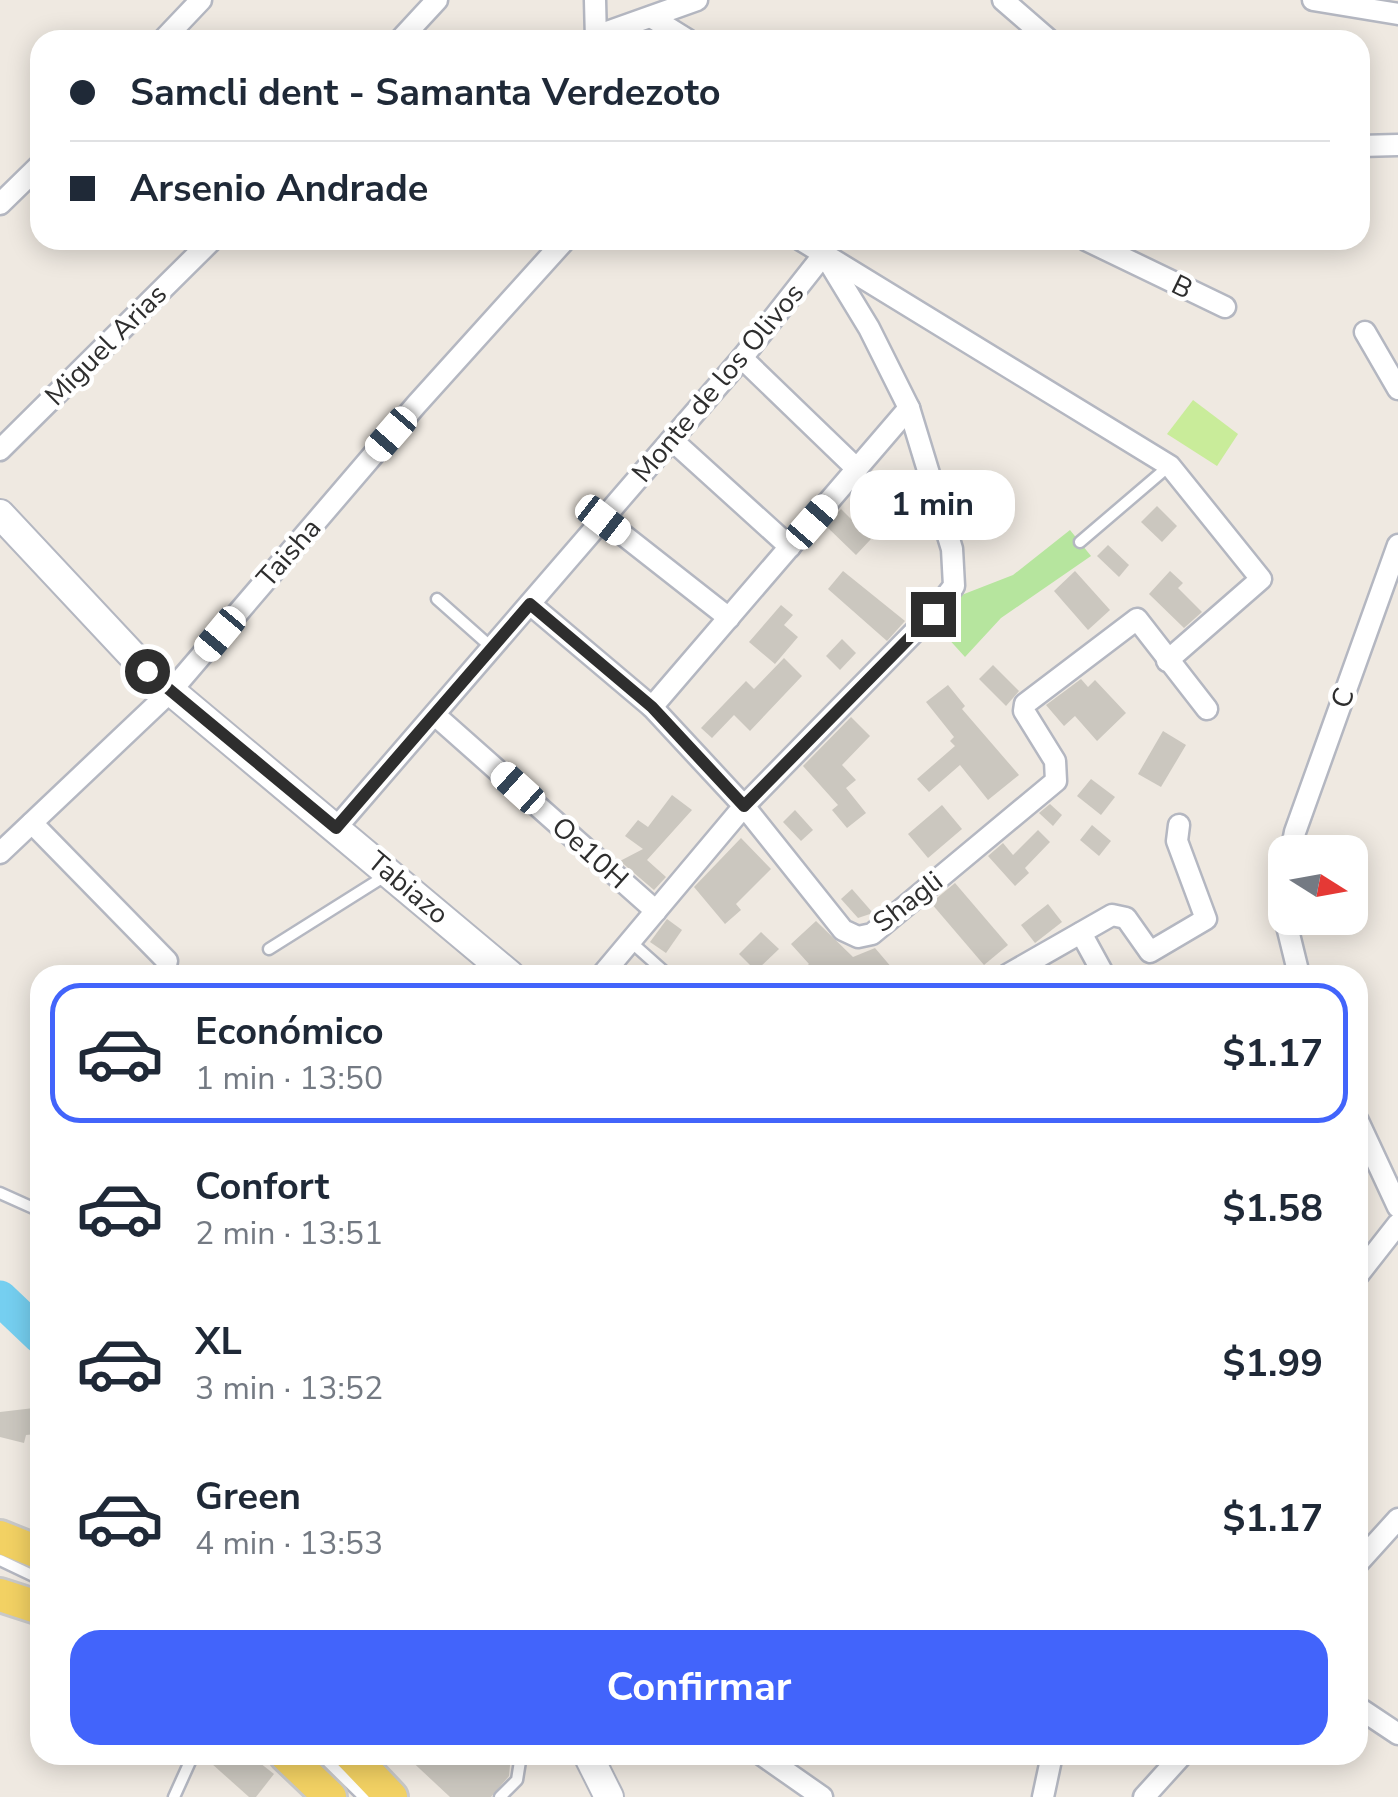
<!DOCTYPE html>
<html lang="es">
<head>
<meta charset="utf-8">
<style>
	body { margin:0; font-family:"Nunito Sans",sans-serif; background:#f6f6f7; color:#1f2937; height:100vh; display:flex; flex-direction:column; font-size:38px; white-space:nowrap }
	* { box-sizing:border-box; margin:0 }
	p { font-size:32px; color:#747a83 }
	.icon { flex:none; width:55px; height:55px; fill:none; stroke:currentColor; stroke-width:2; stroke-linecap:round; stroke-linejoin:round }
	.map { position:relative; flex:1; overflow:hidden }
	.sheet { position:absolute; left:30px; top:965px; width:1338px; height:800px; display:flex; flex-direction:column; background:#fff; border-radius:30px; box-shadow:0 5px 25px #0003 }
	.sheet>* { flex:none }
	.banner { position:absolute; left:30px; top:30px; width:1340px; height:220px; border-radius:30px; box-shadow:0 5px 25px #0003; display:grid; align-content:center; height:220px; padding:0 40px; background:#fff }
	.needle { width:65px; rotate:101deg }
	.tools { position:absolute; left:1268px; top:835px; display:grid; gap:20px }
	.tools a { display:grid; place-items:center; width:100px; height:100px; border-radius:20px; background:#fff; box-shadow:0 5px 25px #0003; font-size:50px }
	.end { position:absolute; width:45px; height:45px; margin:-22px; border:12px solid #2e2e2e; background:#fff; box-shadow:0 0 0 5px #fff }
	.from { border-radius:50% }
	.bubble { position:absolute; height:70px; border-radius:30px; background:#fff; box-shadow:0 5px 25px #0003; font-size:32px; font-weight:700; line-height:70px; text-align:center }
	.car { position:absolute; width:30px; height:60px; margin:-30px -15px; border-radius:12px; box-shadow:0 0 8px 2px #0007; background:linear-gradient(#fff 24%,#345 0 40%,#fff 0 76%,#345 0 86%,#fff 0) }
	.banner b { display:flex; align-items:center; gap:35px; height:95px; font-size:38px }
	.banner b+b { border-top:2px solid #e0e1e3 }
	.banner i { width:25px; height:25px; background:#1f2937 }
	ul { padding:18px 0 0; list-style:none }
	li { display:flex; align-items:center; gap:30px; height:140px; margin:0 20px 15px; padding:0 20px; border:5px solid transparent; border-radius:30px }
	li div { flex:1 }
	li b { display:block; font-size:38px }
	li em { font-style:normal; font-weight:700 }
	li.active { border-color:#4264fb }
	li>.icon { width:90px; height:90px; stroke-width:1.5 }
	.cta { display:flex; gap:20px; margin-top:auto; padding:20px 40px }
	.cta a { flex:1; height:115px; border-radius:30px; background:#4264fb; color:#fff; font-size:40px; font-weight:700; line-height:115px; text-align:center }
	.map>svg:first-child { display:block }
	.green { fill:#b6e59e }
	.pitch { fill:#c9ec9a }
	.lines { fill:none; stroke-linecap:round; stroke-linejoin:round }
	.river { stroke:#75cff0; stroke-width:35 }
	.building { fill:#cbc7bf }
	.lane-casing { stroke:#b4b7c1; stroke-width:15 }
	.street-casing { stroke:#b4b7c1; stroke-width:25 }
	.secondary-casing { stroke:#b4b7c1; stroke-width:32 }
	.primary-casing { stroke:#c9c9c9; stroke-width:38 }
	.lane { stroke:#fff; stroke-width:10 }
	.street { stroke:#fff; stroke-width:20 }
	.secondary { stroke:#fff; stroke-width:28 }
	.primary { stroke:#f2d163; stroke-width:32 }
	.route { stroke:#2e2e2e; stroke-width:12 }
	.labels { text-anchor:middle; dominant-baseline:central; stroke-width:9; stroke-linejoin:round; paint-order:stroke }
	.street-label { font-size:28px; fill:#2e2e2e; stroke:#fff }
</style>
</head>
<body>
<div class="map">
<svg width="1398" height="1797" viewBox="0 0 1398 1797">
	<rect width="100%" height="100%" fill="#efe9e1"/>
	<path class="green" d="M 1070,530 L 1091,556 L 1001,618 L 965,657 L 935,624 L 959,596 L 1013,575 Z"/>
	<path class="pitch" d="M 1193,400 L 1238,434 L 1217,466 L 1167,434 Z"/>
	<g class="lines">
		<path class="river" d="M 0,1298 L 40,1336"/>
	</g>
	<g class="building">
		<path d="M 1157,506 L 1177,526 L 1162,542 L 1141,522 Z"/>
		<path d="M 841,509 L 871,539 L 856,555 L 826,526 Z"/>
		<path d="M 1108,545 L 1129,565 L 1119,577 L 1097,556 Z"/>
		<path d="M 843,571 L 905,621 L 887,641 L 828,589 Z"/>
		<path d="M 1075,571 L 1110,610 L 1088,630 L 1054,591 Z"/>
		<path d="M 1170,571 L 1183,583 L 1178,588 L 1202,612 L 1184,628 L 1149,594 Z"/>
		<path d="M 781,605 L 793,615 L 784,625 L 798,637 L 775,664 L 749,642 Z"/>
		<path d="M 842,639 L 856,653 L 840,670 L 826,656 Z"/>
		<path d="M 784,658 L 802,676 L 750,731 L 734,715 L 712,738 L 701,728 L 746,681 L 754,689 Z"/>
		<path d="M 993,665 L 1019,691 L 1006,706 L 979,679 Z"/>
		<path d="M 1081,679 L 1088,687 L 1095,680 L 1126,713 L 1097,741 L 1075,716 L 1064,726 L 1046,705 Z"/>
		<path d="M 948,685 L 965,706 L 962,709 L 1019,775 L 988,800 L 960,765 L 929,792 L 917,779 L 955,746 L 950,741 L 954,737 L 926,702 Z"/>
		<path d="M 851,717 L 870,736 L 842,765 L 856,780 L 846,788 L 866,813 L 847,828 L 832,810 L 838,805 L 803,766 Z"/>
		<path d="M 1163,731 L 1186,745 L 1161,787 L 1138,774 Z"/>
		<path d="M 1091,779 L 1115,797 L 1101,815 L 1077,796 Z"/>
		<path d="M 672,795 L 692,810 L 647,860 L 666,877 L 654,890 L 620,861 L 643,849 L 625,836 L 638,820 L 648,827 Z"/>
		<path d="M 1050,804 L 1062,815 L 1053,826 L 1039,813 Z"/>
		<path d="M 942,805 L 962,829 L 928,858 L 908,834 Z"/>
		<path d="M 795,810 L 813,830 L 801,841 L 783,822 Z"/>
		<path d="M 1092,825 L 1111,841 L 1099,856 L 1080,840 Z"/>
		<path d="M 1038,830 L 1050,842 L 1025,868 L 1029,873 L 1015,886 L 988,856 L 1003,843 L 1013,855 Z"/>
		<path d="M 741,838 L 771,869 L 736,904 L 741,910 L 725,924 L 694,887 Z"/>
		<path d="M 955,883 L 1008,945 L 984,965 L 931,903 Z"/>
		<path d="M 852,889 L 873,913 L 858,918 L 841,899 Z"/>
		<path d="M 1048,904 L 1062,922 L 1035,943 L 1021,925 Z"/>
		<path d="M 667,919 L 682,930 L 666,953 L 650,942 Z"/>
		<path d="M 816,921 L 853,957 L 875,948 L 898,975 L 796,975 L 809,964 L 791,944 Z"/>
		<path d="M 761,932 L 779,949 L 756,971 L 739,954 Z"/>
		<path d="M 34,1408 L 37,1434 L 26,1435 L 24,1443 L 0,1437 L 0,1412 Z"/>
		<path d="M 202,1755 L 250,1755 L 274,1774 L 256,1797 L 249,1797 Z"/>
		<path d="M 405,1755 L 499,1755 L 510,1765 L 509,1776 L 491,1797 L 450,1797 Z"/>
	</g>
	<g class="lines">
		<g class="lane-casing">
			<g id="lane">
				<path d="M 1080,542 L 1169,466"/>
				<path d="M 437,599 L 491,647"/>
				<path d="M 631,942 L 668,975"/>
				<path d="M 269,949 L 385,876"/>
				<path d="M 0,1193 L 40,1211"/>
				<path d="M 0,1560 L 40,1579"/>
				<path d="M 321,1755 L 364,1797"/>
				<path d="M 174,1797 L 193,1755"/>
				<path d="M 500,1797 L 517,1780 L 521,1755"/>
			</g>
		</g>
		<g class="street-casing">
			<g id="street">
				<path d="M 595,0 L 596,40"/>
				<path d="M 1003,0 L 1049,40"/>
				<path d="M 1313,0 L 1398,14"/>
				<path d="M 651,17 L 688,40"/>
				<path d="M 596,36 L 697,0"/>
				<path d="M 163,40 L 201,0"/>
				<path d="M 400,40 L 437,0"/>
				<path d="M 1360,146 L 1398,145"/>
				<path d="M 0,204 L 40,165"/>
				<path d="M 801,240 L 1170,466 L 1261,579 L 1167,661"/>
				<path d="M 1086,240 L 1225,307"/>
				<path d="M 1365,332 L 1398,389"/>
				<path d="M 742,358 L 857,469"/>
				<path d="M 672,440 L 790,547"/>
				<path d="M 0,450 L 212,240"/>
				<path d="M 603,519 L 729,618"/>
				<path d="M 530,604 L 652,707 L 744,806 L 843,930 L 858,937 L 872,934 L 1056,781 L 1055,761 L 1024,711 L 1025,704 L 1137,619 L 1207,709"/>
				<path d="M 652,707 L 909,408"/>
				<path d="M 435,715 L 656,911"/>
				<path d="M 32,823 L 167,961"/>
				<path d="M 336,828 L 742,358 L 824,254"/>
				<path d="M 1291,852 L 1295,832 L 1398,545"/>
				<path d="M 0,853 L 171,691 L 416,405 L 565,240"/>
				<path d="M 1285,895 L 1285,917"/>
				<path d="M 1285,918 L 1299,975"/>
				<path d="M 1081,933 L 1104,975"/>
				<path d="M 602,975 L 744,806 L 933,613 L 954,586 L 952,549 L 909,408 L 869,328 L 824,254"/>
				<path d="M 1007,975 L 1112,915 L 1126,918 L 1150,952 L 1206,919 L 1177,841 L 1179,825"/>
				<path d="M 1358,1121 L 1398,1207"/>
				<path d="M 1358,1275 L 1398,1224"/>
				<path d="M 1358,1563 L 1398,1519"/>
				<path d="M 1362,1710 L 1398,1734"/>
				<path d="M 762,1755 L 822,1797"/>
				<path d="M 1043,1797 L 1052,1755"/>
				<path d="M 1144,1797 L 1182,1755"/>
			</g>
		</g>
		<g class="secondary-casing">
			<g id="secondary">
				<path d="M 0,514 L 147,671 L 510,975"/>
				<path d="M 588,1755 L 609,1797"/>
			</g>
		</g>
		<g class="primary-casing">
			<g id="primary">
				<path d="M 0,1537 L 40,1553"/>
				<path d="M 0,1595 L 40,1608"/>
				<path d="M 286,1755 L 330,1797"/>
				<path d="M 351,1755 L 391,1797"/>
			</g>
		</g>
		<use href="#lane" class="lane"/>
		<use href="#street" class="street"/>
		<use href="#secondary" class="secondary"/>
		<use href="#primary" class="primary"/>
	</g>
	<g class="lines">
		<path class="route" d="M 147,671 L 336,828 L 530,604 L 652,707 L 744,806 L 933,614"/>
	</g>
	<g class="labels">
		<g class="street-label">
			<text transform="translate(1182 287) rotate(26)">B</text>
			<text transform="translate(106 345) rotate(-45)">Miguel Arias</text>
			<text transform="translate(718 383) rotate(-50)">Monte de los Olivos</text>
			<text transform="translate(289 553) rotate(-49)">Taisha</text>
			<text transform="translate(1343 698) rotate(-70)">C</text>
			<text transform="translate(590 853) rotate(42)">Oe10H</text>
			<text transform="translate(408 888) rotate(40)">Tabiazo</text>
			<text transform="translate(908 902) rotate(-38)">Shagli</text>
		</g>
	</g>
</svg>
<div class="tools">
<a><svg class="needle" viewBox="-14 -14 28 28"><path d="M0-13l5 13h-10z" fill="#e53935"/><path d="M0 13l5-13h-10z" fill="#747a83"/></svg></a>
</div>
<i class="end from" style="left:147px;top:671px"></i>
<i class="end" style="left:933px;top:614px"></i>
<div class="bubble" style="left:850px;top:470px;width:165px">1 min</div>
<i class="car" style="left:391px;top:434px;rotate:221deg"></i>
<i class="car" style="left:603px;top:520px;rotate:128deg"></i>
<i class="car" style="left:812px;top:522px;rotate:41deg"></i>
<i class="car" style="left:220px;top:634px;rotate:220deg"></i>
<i class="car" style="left:518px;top:788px;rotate:312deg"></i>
<div class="banner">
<b><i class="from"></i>Samcli dent - Samanta Verdezoto</b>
<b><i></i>Arsenio Andrade</b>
</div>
<section class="sheet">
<ul>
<li class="active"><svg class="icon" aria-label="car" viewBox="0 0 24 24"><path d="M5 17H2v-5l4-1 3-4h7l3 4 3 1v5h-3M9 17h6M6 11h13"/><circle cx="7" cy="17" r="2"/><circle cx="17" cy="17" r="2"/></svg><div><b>Económico</b><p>1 min · 13:50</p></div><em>$1.17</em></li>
<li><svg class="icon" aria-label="car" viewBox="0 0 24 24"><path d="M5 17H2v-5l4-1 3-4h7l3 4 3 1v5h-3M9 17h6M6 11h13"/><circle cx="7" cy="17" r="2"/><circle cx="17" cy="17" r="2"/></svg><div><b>Confort</b><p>2 min · 13:51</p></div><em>$1.58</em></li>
<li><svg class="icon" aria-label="car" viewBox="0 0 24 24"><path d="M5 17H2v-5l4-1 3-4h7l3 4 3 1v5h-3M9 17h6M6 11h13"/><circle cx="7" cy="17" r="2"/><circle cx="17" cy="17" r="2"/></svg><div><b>XL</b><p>3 min · 13:52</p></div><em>$1.99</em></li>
<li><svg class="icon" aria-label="car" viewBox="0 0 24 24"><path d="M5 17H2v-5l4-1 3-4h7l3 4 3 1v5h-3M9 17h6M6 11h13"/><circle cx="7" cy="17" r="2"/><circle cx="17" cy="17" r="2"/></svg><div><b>Green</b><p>4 min · 13:53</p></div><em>$1.17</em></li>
</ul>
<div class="cta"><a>Confirmar</a></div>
</section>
</div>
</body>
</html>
